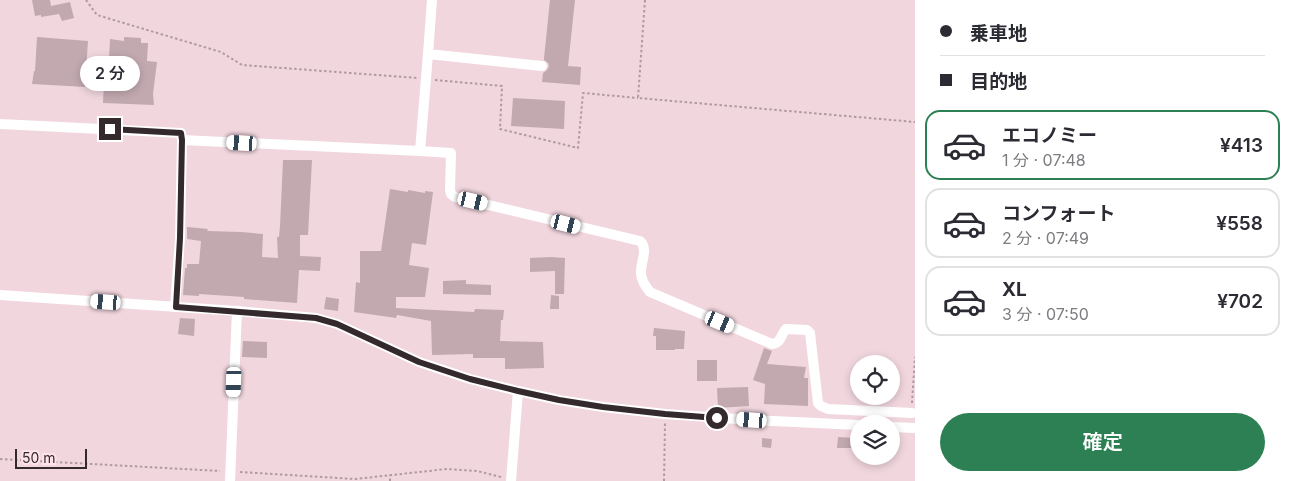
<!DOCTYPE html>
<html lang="ja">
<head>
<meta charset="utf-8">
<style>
	body { margin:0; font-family:Inter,"Noto Sans JP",sans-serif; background:#f7f7f7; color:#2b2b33; height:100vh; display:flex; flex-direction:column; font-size:19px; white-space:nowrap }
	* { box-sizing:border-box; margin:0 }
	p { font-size:16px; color:#7c7c81 }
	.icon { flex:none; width:28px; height:28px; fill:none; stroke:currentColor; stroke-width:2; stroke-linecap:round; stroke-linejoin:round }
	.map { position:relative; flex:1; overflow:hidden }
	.sheet { display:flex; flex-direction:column; background:#fff; width:375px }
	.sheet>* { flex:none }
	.banner { display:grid; align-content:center; height:110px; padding:0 25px; background:#fff }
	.tools { position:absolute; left:850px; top:355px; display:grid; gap:10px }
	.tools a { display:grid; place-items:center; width:50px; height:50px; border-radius:50%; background:#fff; box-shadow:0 2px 8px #0003; font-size:25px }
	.scale { position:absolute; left:15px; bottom:12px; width:72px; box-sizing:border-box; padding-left:5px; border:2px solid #342a2d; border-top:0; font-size:14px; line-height:18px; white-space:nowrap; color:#342a2d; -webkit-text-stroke:4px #ffe3eb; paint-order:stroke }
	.end { position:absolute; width:22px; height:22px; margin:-11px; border:6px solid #342a2d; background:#fff; box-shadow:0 0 0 2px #fff }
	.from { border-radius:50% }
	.bubble { position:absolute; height:35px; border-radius:18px; background:#fff; box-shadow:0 2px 8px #0003; font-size:16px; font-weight:600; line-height:35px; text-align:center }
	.car { position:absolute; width:15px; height:30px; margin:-15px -8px; border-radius:6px; box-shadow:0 0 4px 1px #0007; background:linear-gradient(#fff 24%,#345 0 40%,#fff 0 76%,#345 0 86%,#fff 0) }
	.banner b { display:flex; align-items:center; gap:18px; height:48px; font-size:19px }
	.banner b+b { border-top:1px solid #e1e1e2 }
	.banner i { width:12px; height:12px; background:#2b2b33 }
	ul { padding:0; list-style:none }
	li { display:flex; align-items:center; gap:15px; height:70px; margin:0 10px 8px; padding:0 15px; border:2px solid #e1e1e2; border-radius:15px }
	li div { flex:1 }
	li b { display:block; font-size:19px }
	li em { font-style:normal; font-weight:600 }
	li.on { border-color:#2c8053 }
	li>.icon { width:45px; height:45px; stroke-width:1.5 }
	.cta { display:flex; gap:10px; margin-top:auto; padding:10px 25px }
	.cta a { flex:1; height:58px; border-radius:30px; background:#2c8053; color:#fff; font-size:20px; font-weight:600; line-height:58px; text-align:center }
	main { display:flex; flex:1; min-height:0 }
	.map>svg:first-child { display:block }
	.building { fill:#c2a9b0 }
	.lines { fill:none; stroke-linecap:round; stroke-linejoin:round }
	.path { stroke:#af9aa0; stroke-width:2; stroke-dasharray:2.5 2.5; stroke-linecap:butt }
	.street { stroke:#fff; stroke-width:10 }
	.route { stroke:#342a2d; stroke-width:6 }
</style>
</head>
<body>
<main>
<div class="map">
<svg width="915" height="481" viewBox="0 0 915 481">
	<rect width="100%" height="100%" fill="#f1d6de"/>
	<g class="building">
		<path d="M 32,0 L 50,0 L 51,6 L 70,2 L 74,18 L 62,21 L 59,14 L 41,17 L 41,15 L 35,16 Z"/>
		<path d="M 550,0 L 575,0 L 568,66 L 581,67 L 580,85 L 542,82 L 543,73 L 547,70 L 549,66 L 548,63 L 544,60 L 544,58 Z"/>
		<path d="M 37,37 L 88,41 L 85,87 L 32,84 L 34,71 L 35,71 Z"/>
		<path d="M 124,37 L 141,38 L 141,43 L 148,43 L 147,61 L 157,62 L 153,94 L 154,105 L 103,103 L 105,58 L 109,59 L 110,39 L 124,41 Z"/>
		<path d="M 513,98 L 565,101 L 564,129 L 511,126 Z"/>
		<path d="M 283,160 L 312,160 L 308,235 L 300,235 L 300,256 L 321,257 L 320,271 L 299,270 L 297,303 L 244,299 L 244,297 L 199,294 L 199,296 L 183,295 L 185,268 L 187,268 L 187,264 L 199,264 L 201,241 L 187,239 L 187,227 L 208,229 L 207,231 L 241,232 L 263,234 L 262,257 L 278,258 L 277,237 L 279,237 L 280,226 Z"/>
		<path d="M 390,189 L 408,192 L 408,190 L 425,193 L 425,191 L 433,192 L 426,245 L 412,243 L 409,265 L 429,268 L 425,297 L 396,297 L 396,308 L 474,312 L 475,309 L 504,310 L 503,320 L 501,320 L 500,341 L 543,342 L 544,368 L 505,369 L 505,358 L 473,358 L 473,354 L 432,355 L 431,321 L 397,315 L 396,318 L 354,312 L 356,282 L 360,283 L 360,251 L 381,251 Z"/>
		<path d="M 551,257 L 565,258 L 564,294 L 555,294 L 555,271 L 530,272 L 530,258 Z"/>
		<path d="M 466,280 L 466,284 L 491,285 L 491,295 L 443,294 L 443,281 Z"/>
		<path d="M 551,295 L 559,296 L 559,309 L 550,309 Z"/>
		<path d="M 326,297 L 339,299 L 338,311 L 324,309 Z"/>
		<path d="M 180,318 L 195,319 L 194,336 L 178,334 Z"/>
		<path d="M 654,328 L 685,331 L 684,349 L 675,349 L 675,350 L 656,350 L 656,336 L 653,336 Z"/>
		<path d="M 243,341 L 267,342 L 267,358 L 242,357 Z"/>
		<path d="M 764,348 L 772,351 L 767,364 L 806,367 L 804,378 L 808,378 L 808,406 L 764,404 L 765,384 L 753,380 Z"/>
		<rect x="697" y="360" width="20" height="21"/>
		<path d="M 748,387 L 749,406 L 718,408 L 717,388 Z"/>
		<path d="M 838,437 L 854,438 L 853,448 L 837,448 Z"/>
		<path d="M 762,438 L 772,439 L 771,448 L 762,447 Z"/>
	</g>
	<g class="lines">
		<g class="path">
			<path d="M 86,0 L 97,15 L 221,52 L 242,65 L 418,78"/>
			<path d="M 645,0 L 638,98 L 915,122"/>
			<path d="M 435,80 L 502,86 L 500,129 L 578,148 L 583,93 L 638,98"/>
			<path d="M 912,403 L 915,357"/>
			<path d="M 0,459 L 220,471"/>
			<path d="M 240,472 L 355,479 L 447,469 L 477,471 L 501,477"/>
			<path d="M 390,481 L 390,475"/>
			<path d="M 664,481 L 665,423"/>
		</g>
		<g class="street">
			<path d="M 432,0 L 428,54 L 542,66"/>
			<path d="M 428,54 L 420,151 L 451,153 L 450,190 L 451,194 L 455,197 L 640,241 C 649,249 640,263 641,273 C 641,280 645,286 650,292 L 772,344 C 782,343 780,335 786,329 L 807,330 L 810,333 L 818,403 L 821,406 L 828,409 L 912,413"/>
			<path d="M 0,124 L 181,133 L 182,140 L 420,151"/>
			<path d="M 0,295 L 237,311 L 316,318 L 337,324 L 419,362 L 470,379 L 518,391 L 559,400 L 603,407 L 665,414 L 752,420 L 859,425"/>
			<path d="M 175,307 L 180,238 L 182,140"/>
			<path d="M 891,427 L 915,428"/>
			<path d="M 230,481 L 237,311"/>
			<path d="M 511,481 L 518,391"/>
		</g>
	</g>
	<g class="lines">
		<path class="route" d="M 110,129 L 181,133 L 182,140 L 180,238 L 176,307 L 316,318 L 337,324 L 419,362 L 470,379 L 518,391 L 559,400 L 603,407 L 665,414 L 717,418"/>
	</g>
</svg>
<div class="tools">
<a><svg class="icon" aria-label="locate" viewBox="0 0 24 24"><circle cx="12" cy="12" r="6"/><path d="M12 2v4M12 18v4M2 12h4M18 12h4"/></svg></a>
<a><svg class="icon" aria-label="layers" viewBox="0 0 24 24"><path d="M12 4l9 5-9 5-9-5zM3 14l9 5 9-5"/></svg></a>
</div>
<div class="scale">50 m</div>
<i class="end from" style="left:717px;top:418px"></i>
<i class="end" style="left:110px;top:129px"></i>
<div class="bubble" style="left:80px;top:56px;width:60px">2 分</div>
<i class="car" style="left:242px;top:143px;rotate:273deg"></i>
<i class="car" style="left:473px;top:201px;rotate:103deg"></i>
<i class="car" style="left:566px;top:224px;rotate:104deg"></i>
<i class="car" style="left:106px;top:302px;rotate:274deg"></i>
<i class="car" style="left:720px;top:322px;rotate:113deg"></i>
<i class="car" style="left:234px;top:382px;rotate:182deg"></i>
<i class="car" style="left:752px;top:420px;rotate:274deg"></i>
</div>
<section class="sheet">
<div class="banner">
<b><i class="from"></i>乗車地</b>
<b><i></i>目的地</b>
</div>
<ul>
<li class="on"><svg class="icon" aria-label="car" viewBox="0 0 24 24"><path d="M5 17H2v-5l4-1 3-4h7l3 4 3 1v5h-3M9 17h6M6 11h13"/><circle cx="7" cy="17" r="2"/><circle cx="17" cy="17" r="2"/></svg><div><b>エコノミー</b><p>1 分 · 07:48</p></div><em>¥413</em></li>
<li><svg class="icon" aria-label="car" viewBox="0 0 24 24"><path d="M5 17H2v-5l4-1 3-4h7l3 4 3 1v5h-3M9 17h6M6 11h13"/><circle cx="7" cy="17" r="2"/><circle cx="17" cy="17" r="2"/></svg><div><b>コンフォート</b><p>2 分 · 07:49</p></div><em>¥558</em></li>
<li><svg class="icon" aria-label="car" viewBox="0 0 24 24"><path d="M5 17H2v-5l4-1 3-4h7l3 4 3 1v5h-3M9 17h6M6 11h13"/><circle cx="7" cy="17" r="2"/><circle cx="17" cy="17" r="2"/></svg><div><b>XL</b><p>3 分 · 07:50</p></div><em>¥702</em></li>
</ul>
<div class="cta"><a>確定</a></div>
</section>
</main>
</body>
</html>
